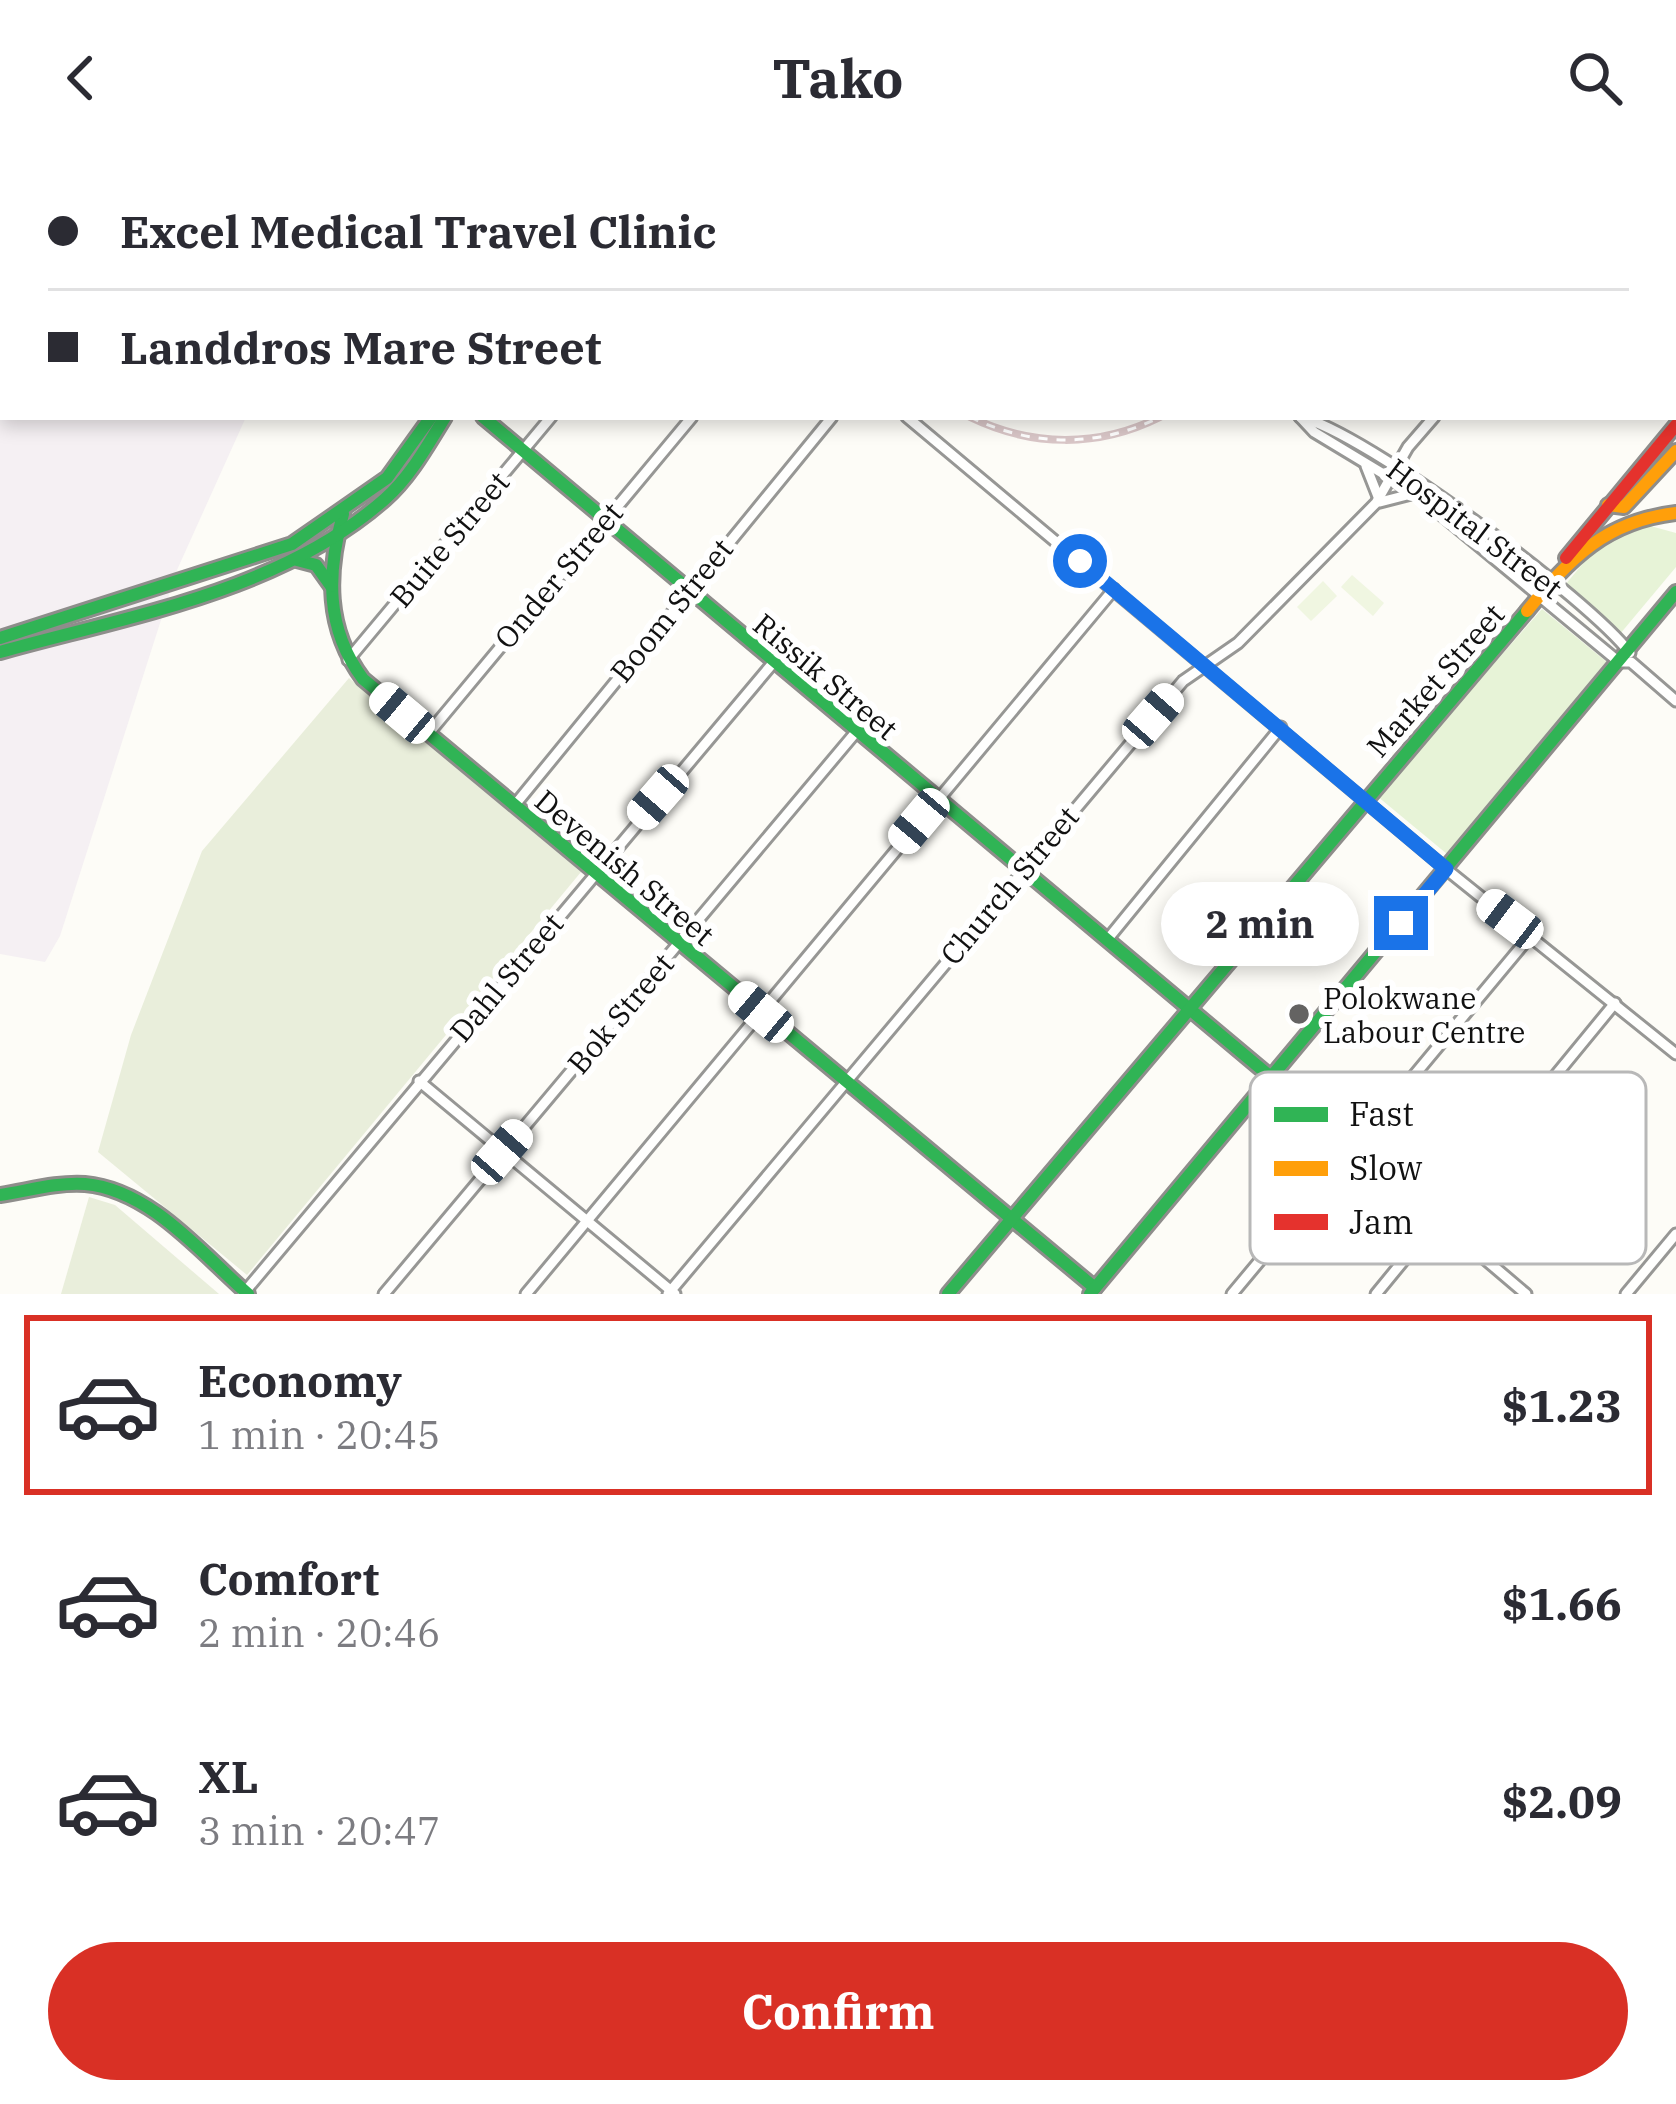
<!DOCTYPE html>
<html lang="en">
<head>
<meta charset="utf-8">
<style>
	body { margin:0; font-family:"IBM Plex Serif",serif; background:#f2f2f3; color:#2b2b33; height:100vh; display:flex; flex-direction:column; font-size:45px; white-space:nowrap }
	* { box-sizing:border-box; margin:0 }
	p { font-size:39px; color:#7c7c81 }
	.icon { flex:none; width:66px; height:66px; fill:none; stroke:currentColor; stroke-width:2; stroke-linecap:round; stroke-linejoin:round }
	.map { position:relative; height:1138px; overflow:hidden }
	.sheet { display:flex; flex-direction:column; background:#fff; flex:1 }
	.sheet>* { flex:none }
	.top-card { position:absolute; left:0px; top:0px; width:1677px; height:264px; box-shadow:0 6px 18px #0003; display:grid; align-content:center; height:264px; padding:0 48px; background:#fff }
	.end { position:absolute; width:54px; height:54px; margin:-27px; border:15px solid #1a73e8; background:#fff; box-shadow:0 0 0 6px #fff }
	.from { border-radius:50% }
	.bubble { position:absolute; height:84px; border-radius:42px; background:#fff; box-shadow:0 6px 18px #0003; font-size:39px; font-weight:700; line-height:84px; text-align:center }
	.car { position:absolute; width:36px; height:72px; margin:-36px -18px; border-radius:15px; box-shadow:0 0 9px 3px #0007; background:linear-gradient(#fff 24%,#345 0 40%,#fff 0 76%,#345 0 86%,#fff 0) }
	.top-card b { display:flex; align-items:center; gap:42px; height:114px; font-size:45px }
	.top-card b+b { border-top:3px solid #e1e1e2 }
	.top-card i { width:30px; height:30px; background:#2b2b33 }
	ul { padding:21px 0 0; list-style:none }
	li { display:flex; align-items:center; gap:36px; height:180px; margin:0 24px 18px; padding:0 24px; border:6px solid transparent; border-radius:0px }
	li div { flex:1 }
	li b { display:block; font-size:45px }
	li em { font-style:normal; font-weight:700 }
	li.on { border-color:#d93025 }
	li>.icon { width:108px; height:108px; stroke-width:1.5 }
	.button { display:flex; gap:24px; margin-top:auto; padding:24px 48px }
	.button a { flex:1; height:138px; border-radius:72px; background:#d93025; color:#fff; font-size:48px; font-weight:700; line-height:138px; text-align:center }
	header { display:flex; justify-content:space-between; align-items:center; height:156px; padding:0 48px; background:#fff; font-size:54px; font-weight:700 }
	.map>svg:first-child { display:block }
	.industrial { fill:#f5f0f3 }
	.green { fill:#e7f3d7 }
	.cemetery { fill:#e9eedb }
	.pitch { fill:#f0f6e1 }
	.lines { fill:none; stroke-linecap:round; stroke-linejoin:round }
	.street-casing { stroke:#979795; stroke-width:15 }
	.fast-casing { stroke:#8e8d8b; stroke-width:18 }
	.slow-casing { stroke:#8e8d8b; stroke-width:18 }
	.jam-casing { stroke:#8e8d8b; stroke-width:18 }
	.street { stroke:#fffffe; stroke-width:9 }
	.fast { stroke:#30b455; stroke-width:12 }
	.slow { stroke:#ff9f0a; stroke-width:12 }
	.jam { stroke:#e5322d; stroke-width:12 }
	.rail-casing { stroke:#d9c6c7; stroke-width:8 }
	.rail { stroke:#fff; stroke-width:3; stroke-dasharray:9; stroke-linecap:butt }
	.route { stroke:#1a73e8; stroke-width:15 }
	.poi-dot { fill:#646362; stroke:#fff; stroke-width:4.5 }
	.labels { text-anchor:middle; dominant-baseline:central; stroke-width:12; stroke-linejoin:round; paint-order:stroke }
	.street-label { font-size:30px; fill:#111; stroke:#fff }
	.poi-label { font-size:30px; fill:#111; stroke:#fff; text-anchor:start }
	.key { fill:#fff; stroke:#b8b8b8; stroke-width:3 }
	.key-label { font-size:33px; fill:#111 }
</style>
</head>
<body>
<header><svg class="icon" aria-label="back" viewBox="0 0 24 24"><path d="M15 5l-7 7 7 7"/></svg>Tako<svg class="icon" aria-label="search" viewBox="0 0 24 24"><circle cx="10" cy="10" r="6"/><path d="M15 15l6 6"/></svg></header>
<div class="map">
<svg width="1676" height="1138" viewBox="0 0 1676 1138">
	<rect width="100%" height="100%" fill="#fdfcf7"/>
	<path class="industrial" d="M 0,0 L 42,0 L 3,3 L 3,261 L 246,261 L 177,414 L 60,780 L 45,806 L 0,798 Z"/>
	<g class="green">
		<path d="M 1647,369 L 1676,377 L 1676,411 L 1620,478 L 1565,429 L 1605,381 Z"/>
		<path d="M 1542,453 L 1608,507 L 1447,698 L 1377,640 Z"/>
	</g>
	<g class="cemetery">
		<path d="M 349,522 L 581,716 L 247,1119 L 98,996 L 131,879 L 202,695 Z"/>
		<path d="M 89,1041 L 115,1049 L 219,1138 L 61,1138 Z"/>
	</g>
	<g class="pitch">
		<path d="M 1352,419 L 1384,447 L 1373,460 L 1341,431 Z"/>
		<path d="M 1323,425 L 1337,440 L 1311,465 L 1297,451 Z"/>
	</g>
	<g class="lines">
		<g class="street-casing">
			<g id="street">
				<path d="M 1235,3 L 1238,0"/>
				<path d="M 1674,8 L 1676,6"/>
				<path d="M 907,261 L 1446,713 L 1676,898"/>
				<path d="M 1300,261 L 1314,276 L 1415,337 L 1619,506 L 1631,506 L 1676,545"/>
				<path d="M 1300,261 C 1365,276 1589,443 1630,497"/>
				<path d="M 1366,310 L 1379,343"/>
				<path d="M 1380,346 L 1415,337"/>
				<path d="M 348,504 L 551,261"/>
				<path d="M 428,578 L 692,261"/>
				<path d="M 514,650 L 832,261"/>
				<path d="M 1107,784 L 1281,571"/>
				<path d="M 1272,922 L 1526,1138"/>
				<path d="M 419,925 L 675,1138"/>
				<path d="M 243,1138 L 773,507"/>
				<path d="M 384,1138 L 856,576"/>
				<path d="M 526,1138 L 1114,433"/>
				<path d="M 668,1138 L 1183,525 L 1238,487 L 1376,347 L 1408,291 L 1434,261"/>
				<path d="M 1232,1138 L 1531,779"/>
				<path d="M 1376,1138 L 1615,847"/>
				<path d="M 1626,1138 L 1676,1078"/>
			</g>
		</g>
		<g class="fast-casing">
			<g id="fast">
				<path d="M 318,0 L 319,3"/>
				<path d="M 590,3 L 591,0"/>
				<path d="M 483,261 L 1272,922"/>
				<path d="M 343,358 C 327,417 325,472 363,523 L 1095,1132"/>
				<path d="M 297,404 L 316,409 L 331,430"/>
				<path d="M 0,482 L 292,388 L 387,322 L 431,261"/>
				<path d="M 0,496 C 129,460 281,435 385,343 C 410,321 427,290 445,261"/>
				<path d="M 0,1039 C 27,1035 57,1026 85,1028 C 151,1034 201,1097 248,1138"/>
				<path d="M 948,1138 L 1527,455"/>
				<path d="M 1090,1138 L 1676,436"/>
			</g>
		</g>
		<g class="slow-casing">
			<g id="slow">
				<path d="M 1608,349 L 1624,351 L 1676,295"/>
				<path d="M 1527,455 C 1570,402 1606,365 1676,357"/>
			</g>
		</g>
		<g class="jam-casing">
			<g id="jam">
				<path d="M 602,3 L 604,0"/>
				<path d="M 1566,402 L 1676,269"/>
			</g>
		</g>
		<use href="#street" class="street"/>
		<use href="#fast" class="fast"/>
		<use href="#slow" class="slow"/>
		<use href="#jam" class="jam"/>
		<g class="rail-casing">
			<g id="rail">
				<path d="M 646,0 L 650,3"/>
				<path d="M 1403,3 L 1406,0"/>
				<path d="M 1453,3 L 1456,0"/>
				<path d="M 970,261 C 1032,291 1098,292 1160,261"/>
			</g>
		</g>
		<use href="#rail" class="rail"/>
	</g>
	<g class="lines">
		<path class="route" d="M 1080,405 L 1446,713 L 1401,767"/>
	</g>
	<circle class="poi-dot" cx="1299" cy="858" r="12"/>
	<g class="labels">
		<g class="street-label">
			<text transform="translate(1475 372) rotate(37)">Hospital Street</text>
			<text transform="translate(449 383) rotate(-50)">Buite Street</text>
			<text transform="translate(558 419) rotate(-50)">Onder Street</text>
			<text transform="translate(671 454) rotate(-51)">Boom Street</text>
			<text transform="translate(826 520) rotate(40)">Rissik Street</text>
			<text transform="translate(1435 524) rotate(-49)">Market Street</text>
			<text transform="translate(625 711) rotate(40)">Devenish Street</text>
			<text transform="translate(1009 729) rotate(-50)">Church Street</text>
			<text transform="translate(506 821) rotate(-50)">Dahl Street</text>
			<text transform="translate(620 857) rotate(-50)">Bok Street</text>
		</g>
		<g class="poi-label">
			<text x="1323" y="841">Polokwane<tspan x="1323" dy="34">Labour Centre</tspan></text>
		</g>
	</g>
	<rect x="1250" y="916" width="396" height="192" rx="18" class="key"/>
	<rect x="1274" y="951" width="54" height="15" fill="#30b455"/>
	<rect x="1274" y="1005" width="54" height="15" fill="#ff9f0a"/>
	<rect x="1274" y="1058" width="54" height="16" fill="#e5322d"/>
	<g class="key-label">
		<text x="1349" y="970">Fast</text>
		<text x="1349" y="1024">Slow</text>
		<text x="1349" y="1078">Jam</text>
	</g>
</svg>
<i class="end from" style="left:1080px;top:405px"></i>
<i class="end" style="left:1401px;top:767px"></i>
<div class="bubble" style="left:1161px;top:726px;width:198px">2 min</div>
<i class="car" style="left:402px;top:557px;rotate:310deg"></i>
<i class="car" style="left:1153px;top:560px;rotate:41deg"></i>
<i class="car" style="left:658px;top:641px;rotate:221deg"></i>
<i class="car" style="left:919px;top:665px;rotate:220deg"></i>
<i class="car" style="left:1510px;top:763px;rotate:307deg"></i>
<i class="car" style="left:761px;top:856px;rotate:310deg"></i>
<i class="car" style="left:502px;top:996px;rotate:41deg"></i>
<div class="top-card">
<b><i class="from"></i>Excel Medical Travel Clinic</b>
<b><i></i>Landdros Mare Street</b>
</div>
</div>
<section class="sheet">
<ul>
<li class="on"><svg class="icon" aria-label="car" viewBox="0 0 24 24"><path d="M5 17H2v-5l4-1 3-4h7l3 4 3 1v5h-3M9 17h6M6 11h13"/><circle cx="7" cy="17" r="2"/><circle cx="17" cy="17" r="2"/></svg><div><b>Economy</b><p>1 min · 20:45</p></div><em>$1.23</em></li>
<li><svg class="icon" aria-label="car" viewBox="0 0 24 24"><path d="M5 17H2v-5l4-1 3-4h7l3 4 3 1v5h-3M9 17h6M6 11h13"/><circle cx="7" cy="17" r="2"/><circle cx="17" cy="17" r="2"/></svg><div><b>Comfort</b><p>2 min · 20:46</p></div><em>$1.66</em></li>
<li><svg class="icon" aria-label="car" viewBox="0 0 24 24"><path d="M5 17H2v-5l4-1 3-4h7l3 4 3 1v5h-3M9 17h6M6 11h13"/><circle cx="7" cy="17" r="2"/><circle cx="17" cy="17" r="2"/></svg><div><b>XL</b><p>3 min · 20:47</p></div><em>$2.09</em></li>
</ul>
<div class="button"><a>Confirm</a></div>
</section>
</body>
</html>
